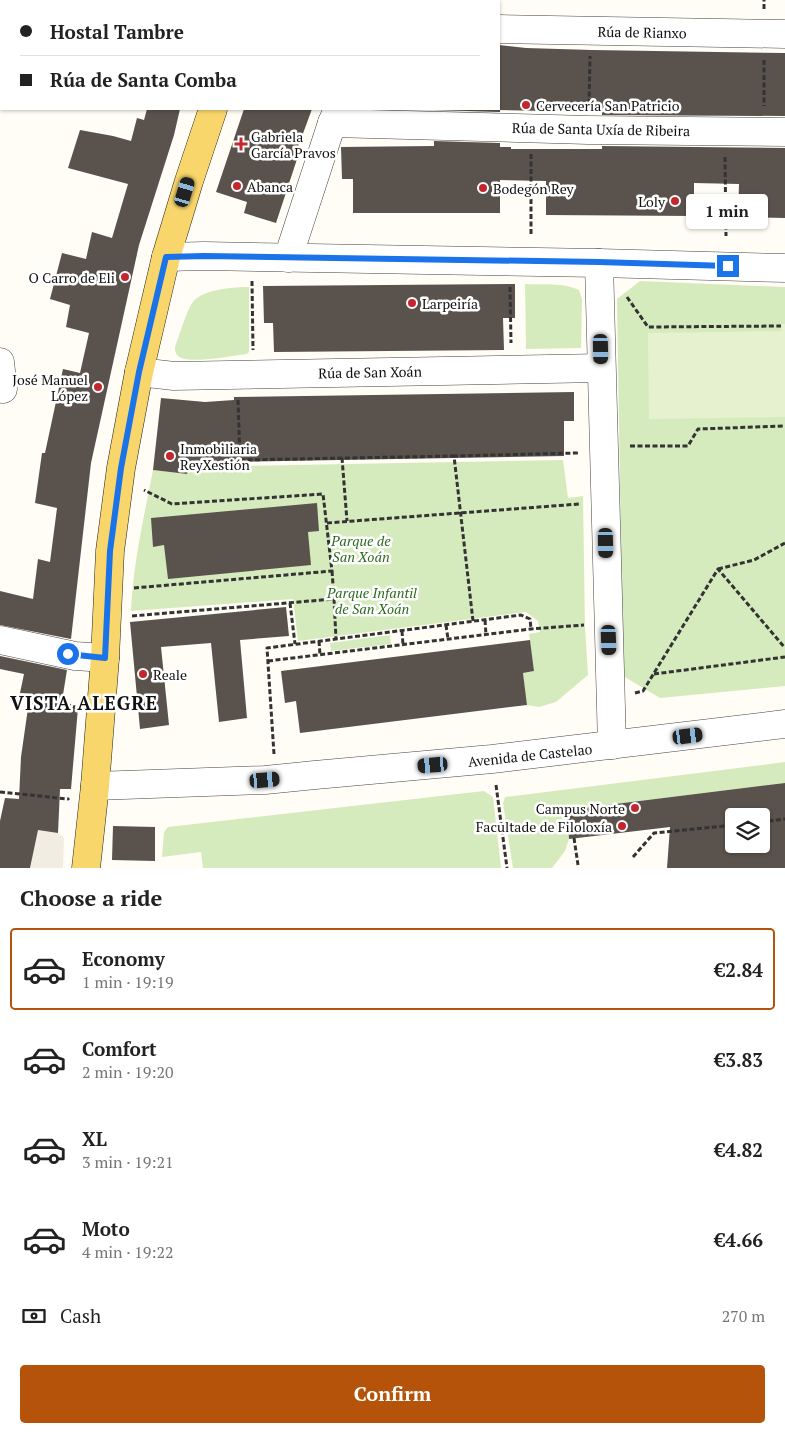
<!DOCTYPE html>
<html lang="en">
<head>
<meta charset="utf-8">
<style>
	body { margin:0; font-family:"PT Serif",serif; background:#f2f2f2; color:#222; height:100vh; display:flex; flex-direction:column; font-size:19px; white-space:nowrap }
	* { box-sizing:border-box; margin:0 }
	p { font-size:16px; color:#767676 }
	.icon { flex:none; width:28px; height:28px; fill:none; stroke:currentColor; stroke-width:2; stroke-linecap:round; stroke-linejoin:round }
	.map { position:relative; height:868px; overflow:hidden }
	.drawer { display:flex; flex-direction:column; background:#fff; flex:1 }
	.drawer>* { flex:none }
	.guide { position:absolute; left:0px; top:0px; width:500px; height:110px; box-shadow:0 1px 4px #0004; display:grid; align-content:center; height:110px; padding:0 20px; background:#fff }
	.buttons { position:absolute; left:725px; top:808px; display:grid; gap:10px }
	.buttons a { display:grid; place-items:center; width:45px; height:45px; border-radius:5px; background:#fff; box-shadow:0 1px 4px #0004; font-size:25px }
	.end { position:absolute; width:22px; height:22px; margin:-11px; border:6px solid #1a73e8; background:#fff; box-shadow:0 0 0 2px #fff }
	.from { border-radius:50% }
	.bubble { position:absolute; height:35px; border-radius:5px; background:#fff; box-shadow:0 1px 4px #0004; font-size:16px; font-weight:700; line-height:35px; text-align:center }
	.car { position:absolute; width:15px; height:30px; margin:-15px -8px; border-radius:6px; box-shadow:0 0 4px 1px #0007; background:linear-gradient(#222 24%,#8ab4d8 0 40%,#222 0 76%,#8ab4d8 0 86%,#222 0) }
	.guide b { display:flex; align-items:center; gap:18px; height:48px; font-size:19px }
	.guide b+b { border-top:1px solid #e0e0e0 }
	.guide i { width:12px; height:12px; background:#222 }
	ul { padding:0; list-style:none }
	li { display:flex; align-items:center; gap:15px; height:82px; margin:0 10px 8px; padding:0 10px; border:2px solid transparent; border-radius:5px }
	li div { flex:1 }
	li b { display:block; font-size:19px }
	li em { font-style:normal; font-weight:700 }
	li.current { border-color:#b45309 }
	li>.icon { width:45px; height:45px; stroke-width:1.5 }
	h2 { padding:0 20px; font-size:22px; line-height:60px }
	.pay { display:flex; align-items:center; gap:12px; height:55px; padding:0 20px; font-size:19px }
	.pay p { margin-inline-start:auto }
	.primary-button { display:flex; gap:10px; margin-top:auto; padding:10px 20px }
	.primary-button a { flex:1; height:58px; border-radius:5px; background:#b45309; color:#fff; font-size:20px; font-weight:700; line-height:58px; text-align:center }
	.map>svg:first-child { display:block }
	.green { fill:#d5ebbd }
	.pitch { fill:#e6f2cf }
	.plaza { fill:#f1ede2 }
	.building { fill:#5a524d; fill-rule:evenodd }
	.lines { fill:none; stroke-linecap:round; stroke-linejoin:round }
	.minor-casing { stroke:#444; stroke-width:29 }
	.major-casing { stroke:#222; stroke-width:29 }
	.path { stroke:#333; stroke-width:3; stroke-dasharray:5 2.5; stroke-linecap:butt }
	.minor { stroke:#fff; stroke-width:28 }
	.major { stroke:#f9d66b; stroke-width:28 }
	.route { stroke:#1a73e8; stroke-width:6 }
	.poi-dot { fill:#c4262e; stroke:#fff; stroke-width:2 }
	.labels { text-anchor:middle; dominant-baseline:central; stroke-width:5; stroke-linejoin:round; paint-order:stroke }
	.street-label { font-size:14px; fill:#111; stroke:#fff }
	.poi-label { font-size:14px; fill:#111; stroke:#fff; text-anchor:start }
	.park-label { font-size:14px; font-style:italic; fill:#2f6b1f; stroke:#fff }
	.district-label { font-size:19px; font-weight:bold; letter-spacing:1px; fill:#111; stroke:#fff }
</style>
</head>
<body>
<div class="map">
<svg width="785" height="868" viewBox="0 0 785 868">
	<rect width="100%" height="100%" fill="#fffdf5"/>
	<g class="green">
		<path d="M 640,281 L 785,287 L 785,686 L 660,698 L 623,676 L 617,299 Z"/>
		<path d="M 525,284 C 543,285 562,282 579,290 L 582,299 L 581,348 L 526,349 Z"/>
		<path d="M 242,287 L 249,287 L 249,352 L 247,354 C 233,355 185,366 177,355 C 175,352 175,350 175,347 C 179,337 187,309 193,302 C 202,290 228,288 242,287 Z"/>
		<path d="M 563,460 L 568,498 L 583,496 L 585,627 L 588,675 L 556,702 L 539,707 L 527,705 L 523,673 L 534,671 L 529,634 L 540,632 L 538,621 L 526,612 L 298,641 L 293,599 L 131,611 C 133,564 144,517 153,470 L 187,474 L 188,471 L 237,466 Z"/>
		<path d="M 390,635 L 391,644 L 331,651 L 330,643 Z"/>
		<path d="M 785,762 L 785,783 L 567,810 L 569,839 L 565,851 L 552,868 L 513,868 L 503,803 L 505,797 Z"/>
		<path d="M 484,791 L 493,797 L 501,868 L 203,868 L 201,852 L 162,857 L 164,832 L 168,827 Z"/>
	</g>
	<path class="pitch" d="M 781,324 L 785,324 L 785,417 L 649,419 L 648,333 L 781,331 Z"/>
	<path class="plaza" d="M 22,827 L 58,833 L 64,838 L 63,868 L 30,868 L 32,860 L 20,858 Z"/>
	<g class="building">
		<path d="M 499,45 L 526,48 L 592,50 L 785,53 L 785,116 L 602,115 L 602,112 L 500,110 L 500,112 L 435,110 L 435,109 L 499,109 Z"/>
		<path d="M 147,109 L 180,109 L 174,135 L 139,245 L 91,463 L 71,639 L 0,625 L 0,591 L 33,599 L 38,559 L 50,562 L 57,508 L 35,503 L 42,453 L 45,453 L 63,369 L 80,373 L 89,333 L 66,327 L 70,305 L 50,299 L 62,253 L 86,259 L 92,232 L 112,238 L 128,184 L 68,168 L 80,130 L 113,136 L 131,141 L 137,118 L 144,120 Z"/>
		<path d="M 244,109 L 312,109 L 298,147 L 301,147 L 276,223 L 244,213 L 247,202 L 216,192 Z"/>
		<path d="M 434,141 L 500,143 L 500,147 L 511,147 L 511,149 L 602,149 L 602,146 L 785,148 L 785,218 L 738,217 L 739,184 L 694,183 L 694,216 L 546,215 L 546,181 L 500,180 L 500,213 L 353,213 L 353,179 L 342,179 L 341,147 L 434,146 Z"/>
		<path d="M 515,284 L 515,318 L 503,318 L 504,350 L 274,352 L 273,323 L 264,323 L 263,286 Z"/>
		<path d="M 574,392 L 574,421 L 564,421 L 564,456 L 228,462 L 228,468 L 188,471 L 187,474 L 153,470 L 161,398 L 205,402 L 234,400 L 234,397 Z"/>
		<path d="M 317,503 L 319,531 L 308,532 L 311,565 L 168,579 L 164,545 L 153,547 L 151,518 Z"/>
		<path d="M 286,607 L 289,636 L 240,640 L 247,718 L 219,722 L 211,643 L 161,647 L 169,725 L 140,729 L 130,622 Z"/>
		<path d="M 530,640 L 534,671 L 523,673 L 527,705 L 300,733 L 296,701 L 285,703 L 281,671 Z"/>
		<path d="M 0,656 L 67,670 L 61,707 L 78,708 L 71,789 L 60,789 L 58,833 L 38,830 L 30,868 L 0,868 L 0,821 L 5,798 L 19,799 L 21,757 L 30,694 L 20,693 L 24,674 L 0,669 Z"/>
		<path d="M 785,783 L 785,868 L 667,868 L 670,827 L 569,839 L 567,810 ZM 734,816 L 761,816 L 761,844 L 734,844 Z"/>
		<path d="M 113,826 L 155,827 L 155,861 L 112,860 Z"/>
	</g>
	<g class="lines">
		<g class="minor-casing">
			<g id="minor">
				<path d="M 216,0 L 222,1"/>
				<path d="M 499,29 L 785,34"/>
				<path d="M 332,123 L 588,130 L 785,132"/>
				<path d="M 166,257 L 204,256 L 599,263 L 785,268"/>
				<path d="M 288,258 L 332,123 L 338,109"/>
				<path d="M 599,263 L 612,745"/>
				<path d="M 0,362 L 3,389"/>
				<path d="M 139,372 L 174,376 L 601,368"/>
				<path d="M 0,640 L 75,656 L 105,658"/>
				<path d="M 95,786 L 265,780 L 315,775 L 492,759 L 785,724"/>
			</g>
		</g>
		<g class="major-casing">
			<g id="major">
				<path d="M 250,1 L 251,0"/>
				<path d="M 86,868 L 95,786 L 105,658 L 110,551 L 121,468 L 139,372 L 166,257 L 189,181 L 213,109"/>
			</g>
		</g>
		<g class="path">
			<path d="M 376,0 L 376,1"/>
			<path d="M 764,9 L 764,0"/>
			<path d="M 764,60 L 764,106"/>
			<path d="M 589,104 L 590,56"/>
			<path d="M 531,154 L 531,236"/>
			<path d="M 725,157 L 726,236"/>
			<path d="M 252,281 L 253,350"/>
			<path d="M 510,287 L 511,343"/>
			<path d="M 627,297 L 648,327 L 781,326"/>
			<path d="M 238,400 L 240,460 L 454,456"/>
			<path d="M 630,446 L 688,446 L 698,429 L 785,426"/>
			<path d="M 342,458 L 347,521"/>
			<path d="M 327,523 L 579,504"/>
			<path d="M 718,569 L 754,560 L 785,543"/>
			<path d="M 332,571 L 334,599"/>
			<path d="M 134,588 L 332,571 L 323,494 L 172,504 L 144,490"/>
			<path d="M 290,603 L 295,644"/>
			<path d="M 132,616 L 334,599 L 336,639"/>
			<path d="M 485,620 L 486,635"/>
			<path d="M 473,621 L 454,456 L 578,453"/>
			<path d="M 446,625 L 448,639"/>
			<path d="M 402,631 L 403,645"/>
			<path d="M 319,641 L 320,655"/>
			<path d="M 268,661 L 531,629 L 584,625"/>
			<path d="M 654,674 L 785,657"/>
			<path d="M 635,693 L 643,691 L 718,569 L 785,648"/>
			<path d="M 66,704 L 75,707"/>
			<path d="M 274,754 L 267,648 L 521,615 L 530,619 L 531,629"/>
			<path d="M 496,785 L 507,868"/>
			<path d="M 0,792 L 68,799 L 69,798"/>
			<path d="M 761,822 L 785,819"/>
			<path d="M 574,838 L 578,865"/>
			<path d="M 633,857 L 654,833 L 734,825"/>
		</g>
		<use href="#minor" class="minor"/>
		<use href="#major" class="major"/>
	</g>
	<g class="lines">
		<path class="route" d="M 68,654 L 105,658 L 110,551 L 121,468 L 139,372 L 166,257 L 204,256 L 599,262 L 728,266"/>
	</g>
	<g class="poi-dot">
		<circle cx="526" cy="105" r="5"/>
		<path d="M238.5 136.5h5v5h5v5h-5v5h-5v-5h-5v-5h5z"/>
		<circle cx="237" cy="186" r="5"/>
		<circle cx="483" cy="188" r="5"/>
		<circle cx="675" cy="201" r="5"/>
		<circle cx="125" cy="277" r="5"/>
		<circle cx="412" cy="303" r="5"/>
		<circle cx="98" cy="387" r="5"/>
		<circle cx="170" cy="456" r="5"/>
		<circle cx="143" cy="674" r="5"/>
		<circle cx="635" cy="808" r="5"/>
		<circle cx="622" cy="826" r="5"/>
	</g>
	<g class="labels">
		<g class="street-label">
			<text transform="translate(642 32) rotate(1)">Rúa de Rianxo</text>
			<text transform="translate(601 129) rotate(1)">Rúa de Santa Uxía de Ribeira</text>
			<text transform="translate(370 372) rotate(-1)">Rúa de San Xoán</text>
			<text transform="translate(530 755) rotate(-6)">Avenida de Castelao</text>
		</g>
		<g class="poi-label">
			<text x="536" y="105">Cervecería San Patricio</text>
			<text x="251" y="136">Gabriela<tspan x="251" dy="16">García Pravos</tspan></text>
			<text x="247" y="186">Abanca</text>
			<text x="493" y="188">Bodegón Rey</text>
			<text x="665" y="201" text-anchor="end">Loly</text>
			<text x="115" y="277" text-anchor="end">O Carro de Eli</text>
			<text x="422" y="303">Larpeiría</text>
			<text x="88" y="379" text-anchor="end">José Manuel<tspan x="88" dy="16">López</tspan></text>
			<text x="180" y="448">Inmobiliaria<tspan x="180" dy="16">ReyXestión</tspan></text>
			<text x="153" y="674">Reale</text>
			<text x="625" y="808" text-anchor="end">Campus Norte</text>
			<text x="612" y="826" text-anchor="end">Facultade de Filoloxía</text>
		</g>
		<g class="park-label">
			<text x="361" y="540">Parque de<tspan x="361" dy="16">San Xoán</tspan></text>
			<text x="372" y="592">Parque Infantil<tspan x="372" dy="16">de San Xoán</tspan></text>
		</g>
		<g class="district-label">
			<text x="84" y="702">VISTA ALEGRE</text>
		</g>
	</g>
</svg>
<div class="buttons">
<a><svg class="icon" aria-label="layers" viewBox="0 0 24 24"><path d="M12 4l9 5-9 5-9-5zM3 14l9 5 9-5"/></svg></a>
</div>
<i class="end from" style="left:68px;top:654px"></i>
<i class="end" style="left:728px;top:266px"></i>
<div class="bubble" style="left:686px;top:194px;width:82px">1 min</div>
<i class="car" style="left:185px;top:192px;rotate:17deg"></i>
<i class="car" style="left:601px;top:349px;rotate:179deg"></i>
<i class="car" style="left:606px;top:543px;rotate:179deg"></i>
<i class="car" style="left:609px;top:640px;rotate:178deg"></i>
<i class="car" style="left:688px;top:736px;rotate:83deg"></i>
<i class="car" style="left:433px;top:765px;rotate:265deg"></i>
<i class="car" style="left:265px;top:780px;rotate:85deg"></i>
<div class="guide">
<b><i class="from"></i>Hostal Tambre</b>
<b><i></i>Rúa de Santa Comba</b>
</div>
</div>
<section class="drawer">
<h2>Choose a ride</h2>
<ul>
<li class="current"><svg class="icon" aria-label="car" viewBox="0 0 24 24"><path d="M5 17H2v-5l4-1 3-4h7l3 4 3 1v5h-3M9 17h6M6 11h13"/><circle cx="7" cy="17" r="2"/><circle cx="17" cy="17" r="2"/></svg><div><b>Economy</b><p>1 min · 19:19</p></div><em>€2.84</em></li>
<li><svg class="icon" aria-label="car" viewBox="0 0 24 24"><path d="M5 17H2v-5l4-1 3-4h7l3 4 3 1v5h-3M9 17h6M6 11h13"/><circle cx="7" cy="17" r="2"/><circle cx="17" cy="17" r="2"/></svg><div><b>Comfort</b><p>2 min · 19:20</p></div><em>€3.83</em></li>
<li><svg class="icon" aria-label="car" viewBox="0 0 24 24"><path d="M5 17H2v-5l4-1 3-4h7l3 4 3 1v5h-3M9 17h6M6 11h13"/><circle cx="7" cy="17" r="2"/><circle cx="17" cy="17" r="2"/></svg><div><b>XL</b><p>3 min · 19:21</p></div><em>€4.82</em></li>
<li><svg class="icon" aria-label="car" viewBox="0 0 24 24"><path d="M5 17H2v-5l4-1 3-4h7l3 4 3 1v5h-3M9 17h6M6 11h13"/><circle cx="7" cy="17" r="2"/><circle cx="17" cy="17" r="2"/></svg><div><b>Moto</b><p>4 min · 19:22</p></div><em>€4.66</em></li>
</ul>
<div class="pay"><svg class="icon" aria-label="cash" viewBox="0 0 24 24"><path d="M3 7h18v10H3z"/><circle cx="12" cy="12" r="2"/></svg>Cash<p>270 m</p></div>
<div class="primary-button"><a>Confirm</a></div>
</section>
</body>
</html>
